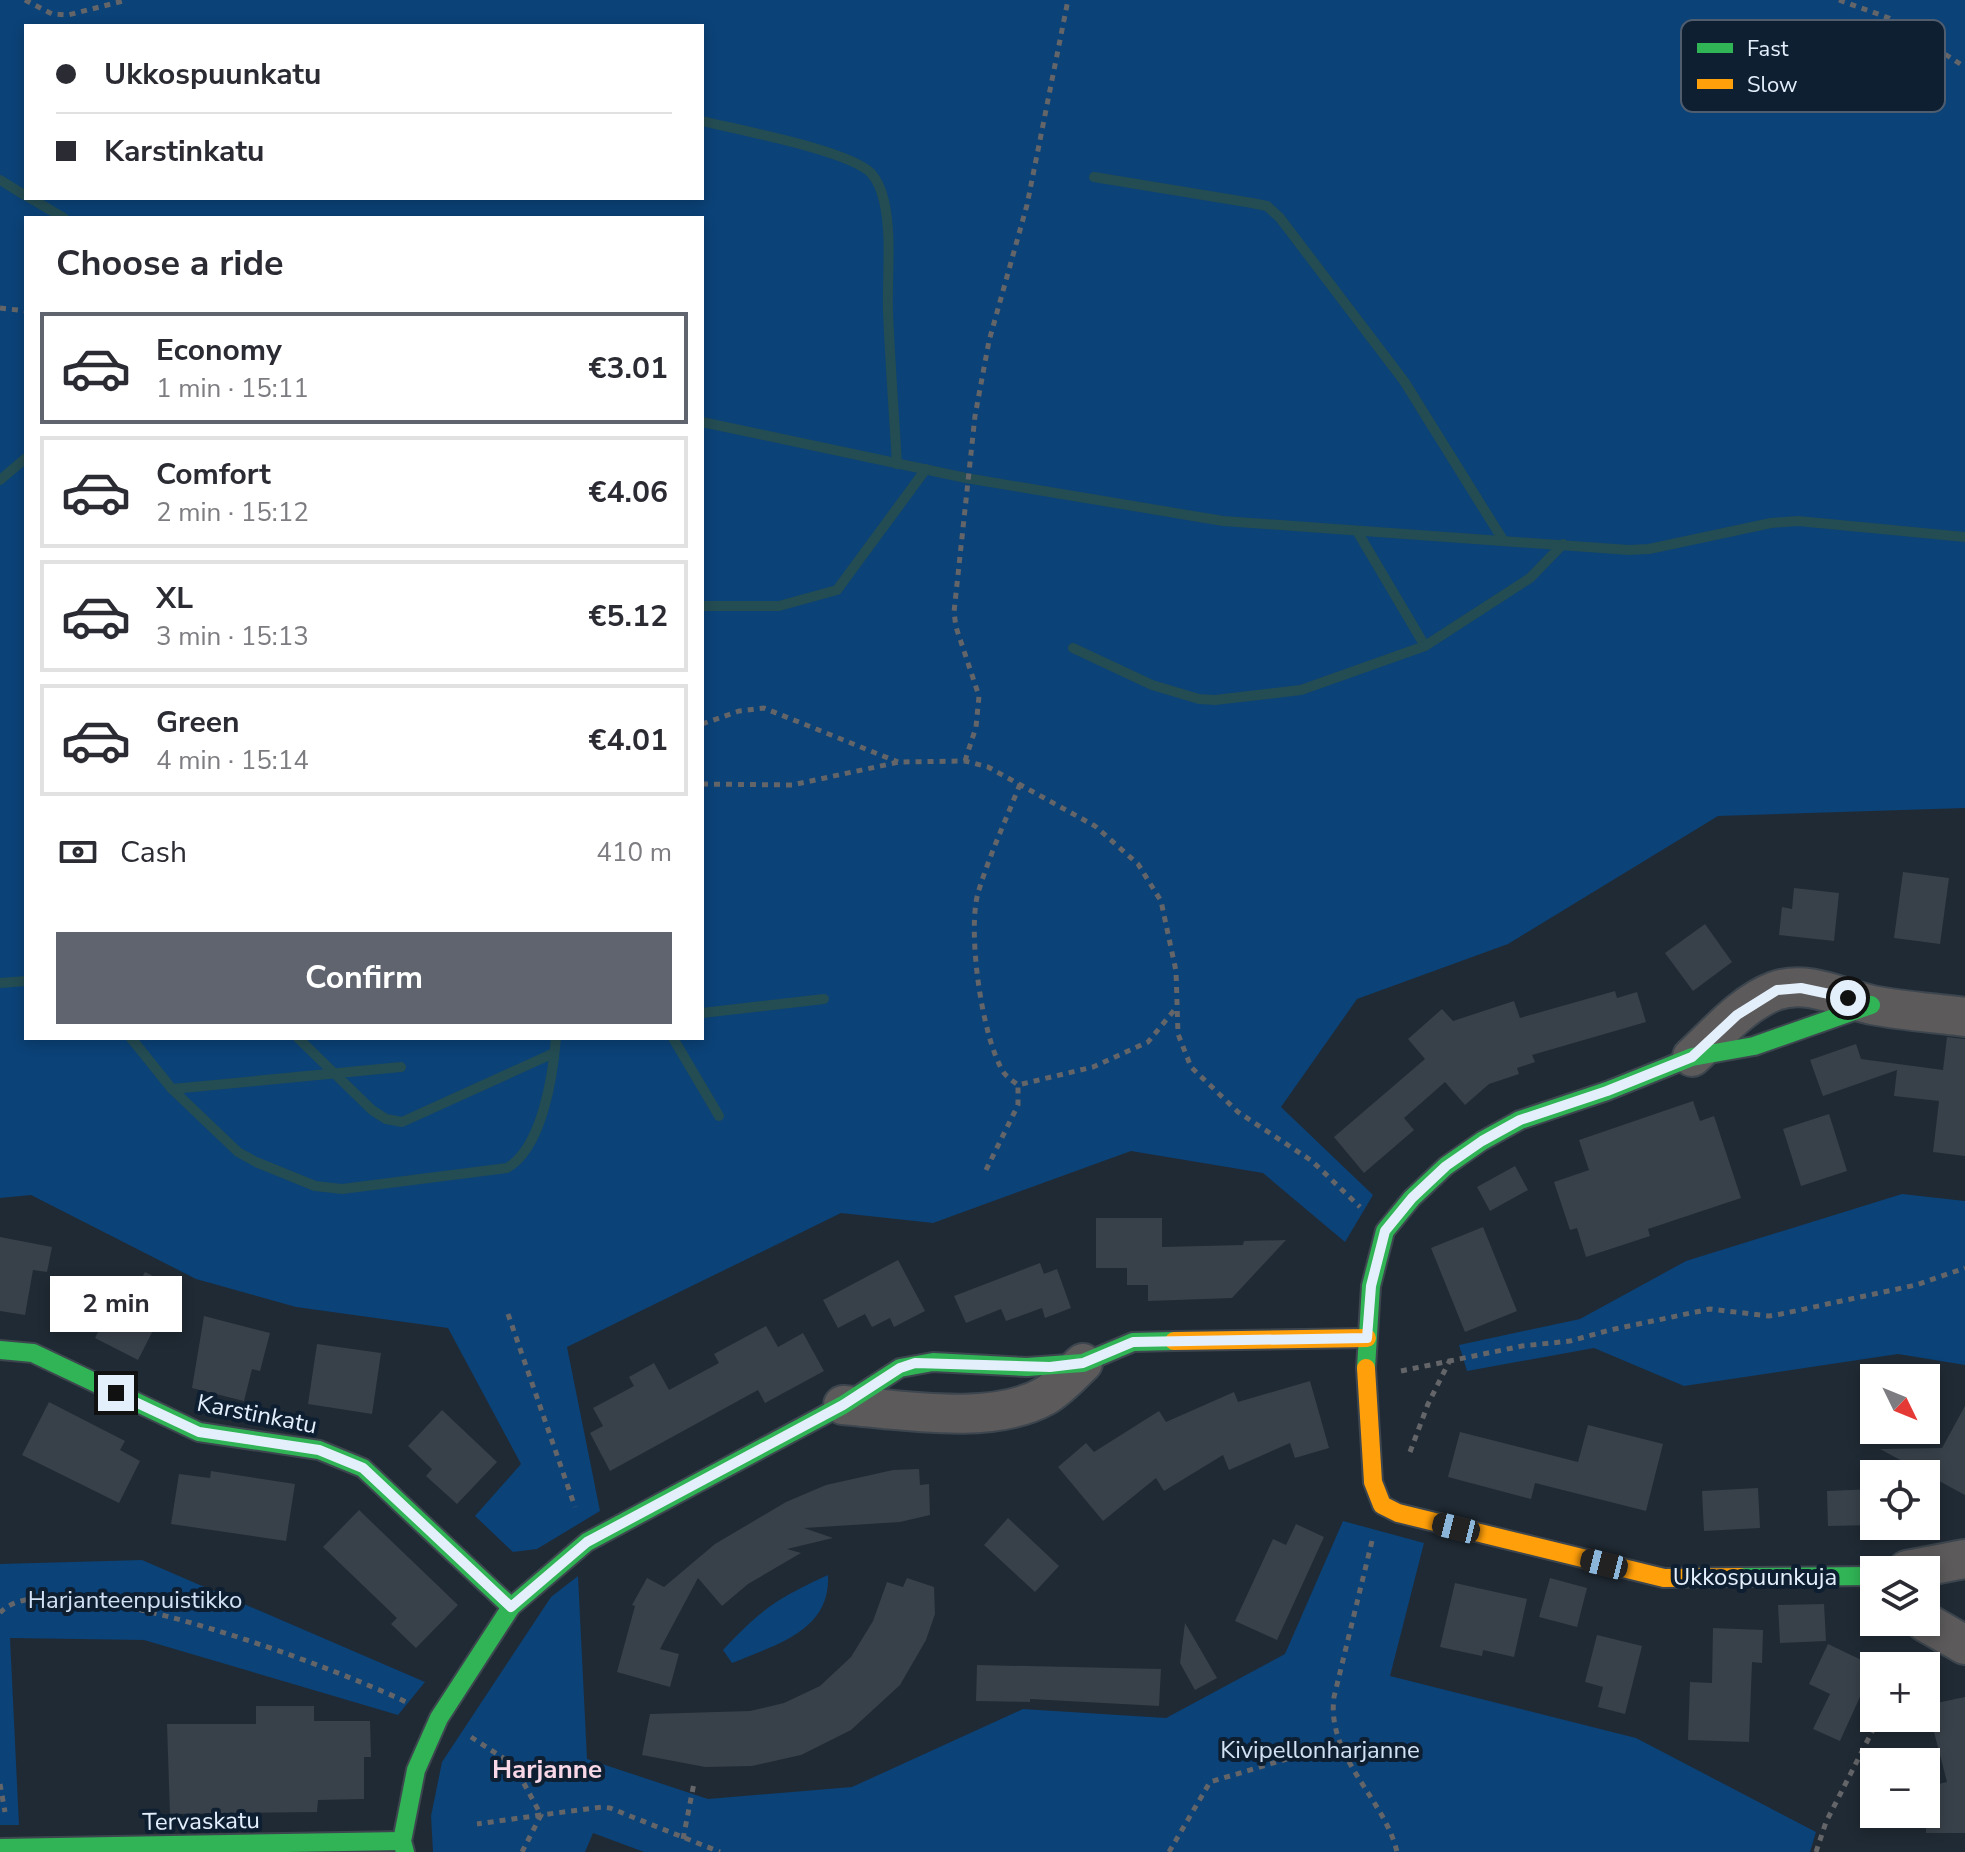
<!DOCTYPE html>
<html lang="en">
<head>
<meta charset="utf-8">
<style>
	body { margin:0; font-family:"Nunito Sans",sans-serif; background:#f7f7f7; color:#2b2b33; height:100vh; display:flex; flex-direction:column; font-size:30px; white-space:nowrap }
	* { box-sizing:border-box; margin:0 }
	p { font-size:26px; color:#7c7c81 }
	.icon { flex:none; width:44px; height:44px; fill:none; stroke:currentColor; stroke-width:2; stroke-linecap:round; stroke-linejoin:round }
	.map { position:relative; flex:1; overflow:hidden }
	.details { position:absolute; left:24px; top:216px; width:680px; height:824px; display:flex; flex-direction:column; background:#fff; border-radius:0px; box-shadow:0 4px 12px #0003 }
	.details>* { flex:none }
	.top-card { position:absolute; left:24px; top:24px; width:680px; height:176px; border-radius:0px; box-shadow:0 4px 12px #0003; display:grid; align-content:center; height:176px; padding:0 32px; background:#fff }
	.needle { width:52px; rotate:133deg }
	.controls { position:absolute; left:1860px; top:1364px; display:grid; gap:16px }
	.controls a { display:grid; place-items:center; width:80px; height:80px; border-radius:0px; background:#fff; box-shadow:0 4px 12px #0003; font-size:40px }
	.end { position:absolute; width:36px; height:36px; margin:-18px; border:10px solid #e4effc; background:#111; box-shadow:0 0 0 4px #111 }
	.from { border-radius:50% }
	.bubble { position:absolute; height:56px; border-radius:0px; background:#fff; box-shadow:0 4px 12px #0003; font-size:26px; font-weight:700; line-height:56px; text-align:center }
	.car { position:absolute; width:24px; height:48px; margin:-24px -12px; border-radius:10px; box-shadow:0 0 6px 2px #0007; background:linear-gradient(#222 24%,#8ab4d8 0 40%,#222 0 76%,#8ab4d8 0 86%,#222 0) }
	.top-card b { display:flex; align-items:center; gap:28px; height:76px; font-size:30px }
	.top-card b+b { border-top:2px solid #e1e1e2 }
	.top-card i { width:20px; height:20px; background:#2b2b33 }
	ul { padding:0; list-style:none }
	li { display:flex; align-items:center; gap:24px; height:112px; margin:0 16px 12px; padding:0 16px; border:4px solid #e1e1e2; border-radius:0px }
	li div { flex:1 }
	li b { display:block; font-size:30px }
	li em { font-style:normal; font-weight:700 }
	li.current { border-color:#5f646e }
	li>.icon { width:72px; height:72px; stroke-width:1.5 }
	h2 { padding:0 32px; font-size:36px; line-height:96px }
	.pay { display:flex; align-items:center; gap:20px; height:88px; padding:0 32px; font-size:30px }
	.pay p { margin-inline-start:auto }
	.primary-button { display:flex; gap:16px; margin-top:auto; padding:16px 32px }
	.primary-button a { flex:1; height:92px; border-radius:0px; background:#5f646e; color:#fff; font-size:32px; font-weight:700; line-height:92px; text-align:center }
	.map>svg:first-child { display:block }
	.green { fill:#0b4277; fill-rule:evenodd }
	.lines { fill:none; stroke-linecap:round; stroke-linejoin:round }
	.stream { stroke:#244c53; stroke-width:10 }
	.building { fill:#384049 }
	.street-casing { stroke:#3d464e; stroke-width:42 }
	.fast-casing { stroke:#3d464e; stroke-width:22 }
	.slow-casing { stroke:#3d464e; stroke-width:22 }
	.path { stroke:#646568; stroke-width:5; stroke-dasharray:6 6; stroke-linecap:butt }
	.street { stroke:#5c5a5b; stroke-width:38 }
	.fast { stroke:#30b455; stroke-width:18 }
	.slow { stroke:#ff9f0a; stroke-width:18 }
	.route { stroke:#e4effc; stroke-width:10 }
	.labels { text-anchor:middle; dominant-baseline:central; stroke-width:8; stroke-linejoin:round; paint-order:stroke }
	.street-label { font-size:24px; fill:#e4effc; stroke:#0f1f32 }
	.park-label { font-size:24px; fill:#d2e1f4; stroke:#0f1f32 }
	.neighbourhood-label { font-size:26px; font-weight:bold; fill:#f8d8e6; stroke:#0f1f32 }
	.key { fill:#0f1f32; stroke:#4f5d6f; stroke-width:2 }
	.key-label { font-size:22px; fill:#e4effc }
</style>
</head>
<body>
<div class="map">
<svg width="1965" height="1852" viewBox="0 0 1965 1852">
	<rect width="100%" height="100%" fill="#202a34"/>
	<g class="green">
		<path d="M 0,0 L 1965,0 L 1965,808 L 1718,816 L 1508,944 L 1357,999 L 1281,1107 L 1373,1195 L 1345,1242 L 1263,1173 L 1131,1151 L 933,1223 L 841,1213 L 567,1347 L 600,1511 L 537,1549 L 513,1552 L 475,1516 L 521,1464 L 448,1328 L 296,1307 L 196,1279 L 31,1195 L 0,1198 ZM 26,26 L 702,26 L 702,198 L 26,198 ZM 26,218 L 702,218 L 702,1038 L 26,1038 Z"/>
		<path d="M 1902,1194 L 1965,1201 L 1965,1365 L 1898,1354 L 1684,1386 L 1594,1348 L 1467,1371 L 1459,1345 L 1580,1319 L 1686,1261 Z"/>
		<path d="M 1343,1521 L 1424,1543 L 1390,1676 L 1636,1738 L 1816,1832 L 1810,1852 L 644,1852 L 593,1833 L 585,1852 L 433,1852 L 431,1816 L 442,1762 L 551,1597 L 578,1576 L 587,1759 L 708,1799 L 852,1787 L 1023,1709 L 1166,1718 L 1285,1654 Z"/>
		<path d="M 142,1560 L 425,1682 L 398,1715 L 144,1640 L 10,1638 L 19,1825 L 0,1825 L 0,1564 Z"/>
		<path d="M 828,1575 C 831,1632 774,1645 732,1663 L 723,1650 C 761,1609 778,1598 828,1575 Z"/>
	</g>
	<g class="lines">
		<g class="stream">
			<path d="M 702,121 C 738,130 848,150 871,173 C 877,180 882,192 884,201 C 892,235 887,275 888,311 C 890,362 894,413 897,464"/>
			<path d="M 1094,177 L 1252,203 L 1267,206 L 1280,218 L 1404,381 L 1503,540"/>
			<path d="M 0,180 L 26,196"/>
			<path d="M 30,198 L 64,218"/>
			<path d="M 702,422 L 966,478 L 1223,521 L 1629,550 L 1649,549 L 1771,523 L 1798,521 L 1965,537"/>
			<path d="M 0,480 L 26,458"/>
			<path d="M 1357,531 L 1425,646"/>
			<path d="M 702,606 L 779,606 L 837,590 L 926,469"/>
			<path d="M 1073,648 L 1152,685 L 1199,699 L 1215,700 L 1301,690 L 1425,646 L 1530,578 L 1563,544"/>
			<path d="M 0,983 L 26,981"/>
			<path d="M 702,1013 L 824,999"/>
			<path d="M 131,1038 L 172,1089 L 238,1152 L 256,1162 L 315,1186 L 342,1189 L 507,1168 C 542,1148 553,1076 556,1038"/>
			<path d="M 298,1038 L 372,1110 L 386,1119 L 402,1122 L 554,1053"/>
			<path d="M 673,1038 L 719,1116"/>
			<path d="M 172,1089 L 401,1067"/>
		</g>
	</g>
	<g class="building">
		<path d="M 1903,872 L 1949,878 L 1940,944 L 1894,938 Z"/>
		<path d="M 1794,888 L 1839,893 L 1834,941 L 1779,935 L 1782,907 L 1792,909 Z"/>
		<path d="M 1705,924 L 1732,962 L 1693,991 L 1665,953 Z"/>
		<path d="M 1615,991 L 1617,998 L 1637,992 L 1646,1022 L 1532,1055 L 1535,1062 L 1517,1068 L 1519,1074 L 1489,1084 L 1465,1105 L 1445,1082 L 1404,1118 L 1414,1130 L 1364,1173 L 1334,1137 L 1425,1059 L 1408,1039 L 1442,1009 L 1453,1021 L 1514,1001 L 1520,1018 Z"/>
		<path d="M 1947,1037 L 1965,1039 L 1965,1156 L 1933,1152 L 1939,1101 L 1894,1096 L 1897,1070 L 1823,1096 L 1810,1060 L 1856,1044 L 1861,1059 L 1943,1070 Z"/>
		<path d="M 1693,1101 L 1700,1121 L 1714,1116 L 1741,1198 L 1648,1229 L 1650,1236 L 1586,1257 L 1577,1228 L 1570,1230 L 1554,1182 L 1589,1170 L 1579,1140 Z"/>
		<path d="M 1829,1114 L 1847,1171 L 1801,1186 L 1783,1129 Z"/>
		<path d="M 1515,1166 L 1528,1190 L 1490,1211 L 1477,1187 Z"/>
		<path d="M 1096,1218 L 1162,1218 L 1162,1247 L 1243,1245 L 1244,1241 L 1286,1240 L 1232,1298 L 1148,1301 L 1148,1285 L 1127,1285 L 1127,1268 L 1096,1268 Z"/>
		<path d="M 1483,1227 L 1517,1311 L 1465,1332 L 1431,1248 Z"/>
		<path d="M 0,1237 L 52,1247 L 47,1272 L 33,1270 L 25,1315 L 0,1311 Z"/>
		<path d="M 898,1260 L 925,1311 L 894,1327 L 890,1318 L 872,1327 L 865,1314 L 838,1328 L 823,1300 Z"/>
		<path d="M 1040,1263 L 1044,1274 L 1057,1269 L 1071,1308 L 1045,1318 L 1042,1308 L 1006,1321 L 1001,1309 L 966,1323 L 954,1296 Z"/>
		<path d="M 145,1272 L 175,1287 L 138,1360 L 95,1338 L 125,1279 L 138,1285 Z"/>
		<path d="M 204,1316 L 270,1333 L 260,1371 L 252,1369 L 244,1401 L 192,1388 Z"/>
		<path d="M 766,1326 L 778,1347 L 803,1333 L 824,1371 L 765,1403 L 758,1390 L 610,1471 L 590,1433 L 603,1426 L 593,1408 L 634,1386 L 629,1377 L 654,1363 L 669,1390 L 719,1363 L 714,1354 Z"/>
		<path d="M 317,1344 L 381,1353 L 372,1414 L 308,1404 Z"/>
		<path d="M 1310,1381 L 1329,1448 L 1295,1458 L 1290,1443 L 1229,1470 L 1223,1455 L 1164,1491 L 1156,1478 L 1103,1521 L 1058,1467 L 1086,1443 L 1094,1452 L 1159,1411 L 1166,1422 L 1234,1392 L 1238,1402 Z"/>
		<path d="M 49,1402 L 125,1441 L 120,1450 L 140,1461 L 119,1503 L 22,1455 Z"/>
		<path d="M 1965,1406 L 1965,1495 L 1926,1474 L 1904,1474 L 1904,1462 L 1880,1449 L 1942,1448 Z"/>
		<path d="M 442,1410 L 497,1462 L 457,1504 L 426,1476 L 432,1469 L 408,1446 Z"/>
		<path d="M 1588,1425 L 1663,1444 L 1646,1511 L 1535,1483 L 1531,1499 L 1448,1477 L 1460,1432 L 1578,1462 Z"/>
		<path d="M 919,1469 L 920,1485 L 929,1484 L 930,1515 L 900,1522 L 804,1528 L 833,1538 L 787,1549 L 801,1553 L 748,1584 L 722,1606 L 698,1578 L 660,1649 L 679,1654 L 670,1687 L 617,1672 L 635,1606 L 632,1605 L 647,1578 L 664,1587 L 715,1544 L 786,1502 L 826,1485 L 893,1470 Z"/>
		<path d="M 211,1471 L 295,1484 L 286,1541 L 171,1524 L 179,1474 L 210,1478 Z"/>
		<path d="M 1758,1488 L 1760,1528 L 1704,1531 L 1702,1491 Z"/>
		<path d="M 1874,1489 L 1874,1525 L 1828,1526 L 1827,1491 Z"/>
		<path d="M 359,1510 L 458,1605 L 416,1648 L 391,1624 L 397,1618 L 323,1547 Z"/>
		<path d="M 1008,1518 L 1059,1566 L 1035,1592 L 984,1545 Z"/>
		<path d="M 1296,1524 L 1324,1537 L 1277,1640 L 1235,1621 L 1273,1539 L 1286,1545 Z"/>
		<path d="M 907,1578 L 934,1587 L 935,1614 L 926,1640 L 900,1685 L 851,1730 L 801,1755 L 752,1766 L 705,1767 L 642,1755 L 650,1714 L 750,1711 L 784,1703 L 820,1686 L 851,1657 L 873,1621 L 887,1582 L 903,1587 Z"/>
		<path d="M 1550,1578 L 1587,1588 L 1577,1627 L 1539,1617 Z"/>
		<path d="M 1455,1583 L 1527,1599 L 1514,1657 L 1483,1650 L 1482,1656 L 1440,1647 Z"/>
		<path d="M 1824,1604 L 1826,1641 L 1780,1643 L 1778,1605 Z"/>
		<path d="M 1185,1623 L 1217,1678 L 1195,1690 L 1180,1663 Z"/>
		<path d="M 1713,1628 L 1763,1630 L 1762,1663 L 1752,1662 L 1749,1742 L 1688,1740 L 1690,1682 L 1712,1683 Z"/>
		<path d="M 1597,1635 L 1642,1646 L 1625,1714 L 1598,1707 L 1603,1687 L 1585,1682 Z"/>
		<path d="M 1828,1644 L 1874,1666 L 1840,1741 L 1813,1729 L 1830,1694 L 1809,1684 Z"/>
		<path d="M 977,1665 L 1161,1669 L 1159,1706 L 1030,1699 L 1030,1702 L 976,1701 Z"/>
		<path d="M 1965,1697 L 1965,1833 L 1926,1833 L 1926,1787 L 1947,1782 L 1927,1705 Z"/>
		<path d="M 256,1706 L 314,1706 L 314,1721 L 370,1721 L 371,1757 L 364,1757 L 364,1799 L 318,1800 L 317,1812 L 170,1814 L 167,1724 L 256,1724 Z"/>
	</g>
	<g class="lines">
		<g class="street-casing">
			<g id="street">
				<path d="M 1692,1057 C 1717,1034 1743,1003 1775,991 C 1807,979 1841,998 1872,1005 C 1903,1011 1934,1013 1965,1017"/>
				<path d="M 843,1405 C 902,1410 992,1426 1045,1396 C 1059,1388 1071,1374 1083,1363"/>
				<path d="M 1907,1570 L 1965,1559"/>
				<path d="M 1925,1622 L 1965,1645"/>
			</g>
		</g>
		<g class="fast-casing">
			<g id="fast">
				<path d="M 0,1350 L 33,1353 L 199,1432 L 319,1450 L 363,1468 L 511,1607"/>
				<path d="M 1366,1368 L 1371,1286 L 1385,1231 L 1412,1198 L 1446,1166 L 1482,1141 L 1520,1120 L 1607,1091 L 1692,1057 L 1754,1046 L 1871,1005"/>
				<path d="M 1740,1577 L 1874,1576"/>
				<path d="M 0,1848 L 402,1841"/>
				<path d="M 405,1852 L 402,1841 L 416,1770 L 439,1718 L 511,1607 L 587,1542 L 843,1405 L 900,1368 L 933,1362 L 1027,1367 L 1083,1363 L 1133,1342 L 1174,1341"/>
			</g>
		</g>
		<g class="slow-casing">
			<g id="slow">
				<path d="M 1174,1341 L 1367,1338"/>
				<path d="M 1366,1368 L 1373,1482 L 1382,1505 L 1398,1513 L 1664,1578 L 1740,1577"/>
			</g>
		</g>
		<g class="path">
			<path d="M 25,0 L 52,14 L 68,15 L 127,0"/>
			<path d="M 1839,0 L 1889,18 L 1965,67"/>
			<path d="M 0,308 L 26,311"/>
			<path d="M 702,724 L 739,711 L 764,708 L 898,762"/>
			<path d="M 965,761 L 976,727 L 979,696 L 956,627 L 954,612 L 975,416 L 989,341 L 1027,205 L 1068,0"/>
			<path d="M 702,784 L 792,785 L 899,762 L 965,761 L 988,767 L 1095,826 L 1138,864 L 1161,901 L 1176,971 L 1178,1034 L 1191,1067 L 1238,1112 L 1312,1161 L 1360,1207"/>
			<path d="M 1020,784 C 1006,820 989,856 978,893 C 967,932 982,1039 1004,1073 C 1008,1078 1013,1081 1018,1085 L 1093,1067 L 1148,1042 L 1176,1008"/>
			<path d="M 986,1170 L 1018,1105 L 1018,1085"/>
			<path d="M 508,1314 L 575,1507"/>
			<path d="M 1401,1371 L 1522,1346 L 1570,1341 L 1610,1330 L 1710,1309 L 1769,1316 L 1781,1314 L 1916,1285 L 1965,1268"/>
			<path d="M 1410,1452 L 1428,1404 L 1450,1360"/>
			<path d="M 1372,1541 L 1334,1697 C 1326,1757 1385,1799 1397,1852"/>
			<path d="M 0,1613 C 48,1556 345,1672 406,1702"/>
			<path d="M 1905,1666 L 1911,1654"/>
			<path d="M 471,1737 L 514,1765 L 541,1815 L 477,1824"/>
			<path d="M 0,1784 L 5,1812"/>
			<path d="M 683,1839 L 694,1783"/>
			<path d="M 522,1852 L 541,1815 L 602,1807 L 610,1808 L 720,1852"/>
			<path d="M 1169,1852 L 1210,1782 L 1340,1743"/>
			<path d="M 1816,1852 L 1826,1822 L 1879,1718"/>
		</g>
		<use href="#street" class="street"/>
		<use href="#fast" class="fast"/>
		<use href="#slow" class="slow"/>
	</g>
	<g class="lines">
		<path class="route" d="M 116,1393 L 199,1432 L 319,1450 L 363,1468 L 511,1607 L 587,1542 L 843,1405 L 900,1368 L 915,1363 L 1050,1367 L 1083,1363 L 1133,1342 L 1367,1338 L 1371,1286 L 1385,1231 L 1412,1198 L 1446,1166 L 1482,1141 L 1520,1120 L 1607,1091 L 1692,1057 L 1737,1015 L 1777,990 L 1801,988 L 1848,998"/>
	</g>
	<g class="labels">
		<g class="street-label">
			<text transform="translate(257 1414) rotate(11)">Karstinkatu</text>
			<text x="1755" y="1577">Ukkospuunkuja</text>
			<text transform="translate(201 1821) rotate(-1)">Tervaskatu</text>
		</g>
		<g class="park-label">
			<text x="135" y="1600">Harjanteenpuistikko</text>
			<text x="1320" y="1750">Kivipellonharjanne</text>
		</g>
		<g class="neighbourhood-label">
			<text x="547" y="1769">Harjanne</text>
		</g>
	</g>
	<rect x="1681" y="20" width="264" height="92" rx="12" class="key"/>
	<rect x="1697" y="43" width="36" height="10" fill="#30b455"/>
	<rect x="1697" y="79" width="36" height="10" fill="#ff9f0a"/>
	<g class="key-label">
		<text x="1747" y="56">Fast</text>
		<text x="1747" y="92">Slow</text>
	</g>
</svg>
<div class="controls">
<a><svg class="needle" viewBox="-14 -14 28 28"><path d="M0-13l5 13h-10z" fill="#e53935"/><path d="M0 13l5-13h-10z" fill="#7c7c81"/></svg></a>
<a><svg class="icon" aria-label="locate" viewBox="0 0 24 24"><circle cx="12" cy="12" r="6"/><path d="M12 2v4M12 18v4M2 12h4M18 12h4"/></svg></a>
<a><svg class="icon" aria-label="layers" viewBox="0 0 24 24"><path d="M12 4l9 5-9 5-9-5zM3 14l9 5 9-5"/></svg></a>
<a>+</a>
<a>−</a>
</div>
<i class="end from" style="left:1848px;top:998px"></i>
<i class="end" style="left:116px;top:1393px"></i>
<div class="bubble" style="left:50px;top:1276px;width:132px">2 min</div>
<i class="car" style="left:1456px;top:1528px;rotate:284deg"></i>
<i class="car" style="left:1604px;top:1564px;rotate:284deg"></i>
<div class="top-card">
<b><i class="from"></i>Ukkospuunkatu</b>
<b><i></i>Karstinkatu</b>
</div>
<section class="details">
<h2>Choose a ride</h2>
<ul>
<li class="current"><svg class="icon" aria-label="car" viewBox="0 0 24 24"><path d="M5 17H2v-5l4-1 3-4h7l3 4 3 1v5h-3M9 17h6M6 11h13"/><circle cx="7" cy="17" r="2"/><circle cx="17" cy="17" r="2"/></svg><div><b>Economy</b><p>1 min · 15:11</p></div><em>€3.01</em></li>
<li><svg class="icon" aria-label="car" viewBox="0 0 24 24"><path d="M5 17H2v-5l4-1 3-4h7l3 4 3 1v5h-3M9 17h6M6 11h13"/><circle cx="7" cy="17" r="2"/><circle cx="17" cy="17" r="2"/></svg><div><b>Comfort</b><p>2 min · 15:12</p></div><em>€4.06</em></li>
<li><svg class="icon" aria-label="car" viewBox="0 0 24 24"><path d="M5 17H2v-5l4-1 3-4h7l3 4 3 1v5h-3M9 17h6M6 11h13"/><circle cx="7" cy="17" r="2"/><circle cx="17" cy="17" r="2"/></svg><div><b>XL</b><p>3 min · 15:13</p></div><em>€5.12</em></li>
<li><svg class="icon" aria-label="car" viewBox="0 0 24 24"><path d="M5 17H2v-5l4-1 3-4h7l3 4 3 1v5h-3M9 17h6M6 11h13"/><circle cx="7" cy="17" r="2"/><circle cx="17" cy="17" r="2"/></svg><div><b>Green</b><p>4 min · 15:14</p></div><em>€4.01</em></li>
</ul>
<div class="pay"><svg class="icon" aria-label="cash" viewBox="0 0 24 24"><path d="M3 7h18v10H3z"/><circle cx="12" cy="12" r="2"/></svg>Cash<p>410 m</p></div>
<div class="primary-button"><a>Confirm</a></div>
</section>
</div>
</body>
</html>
